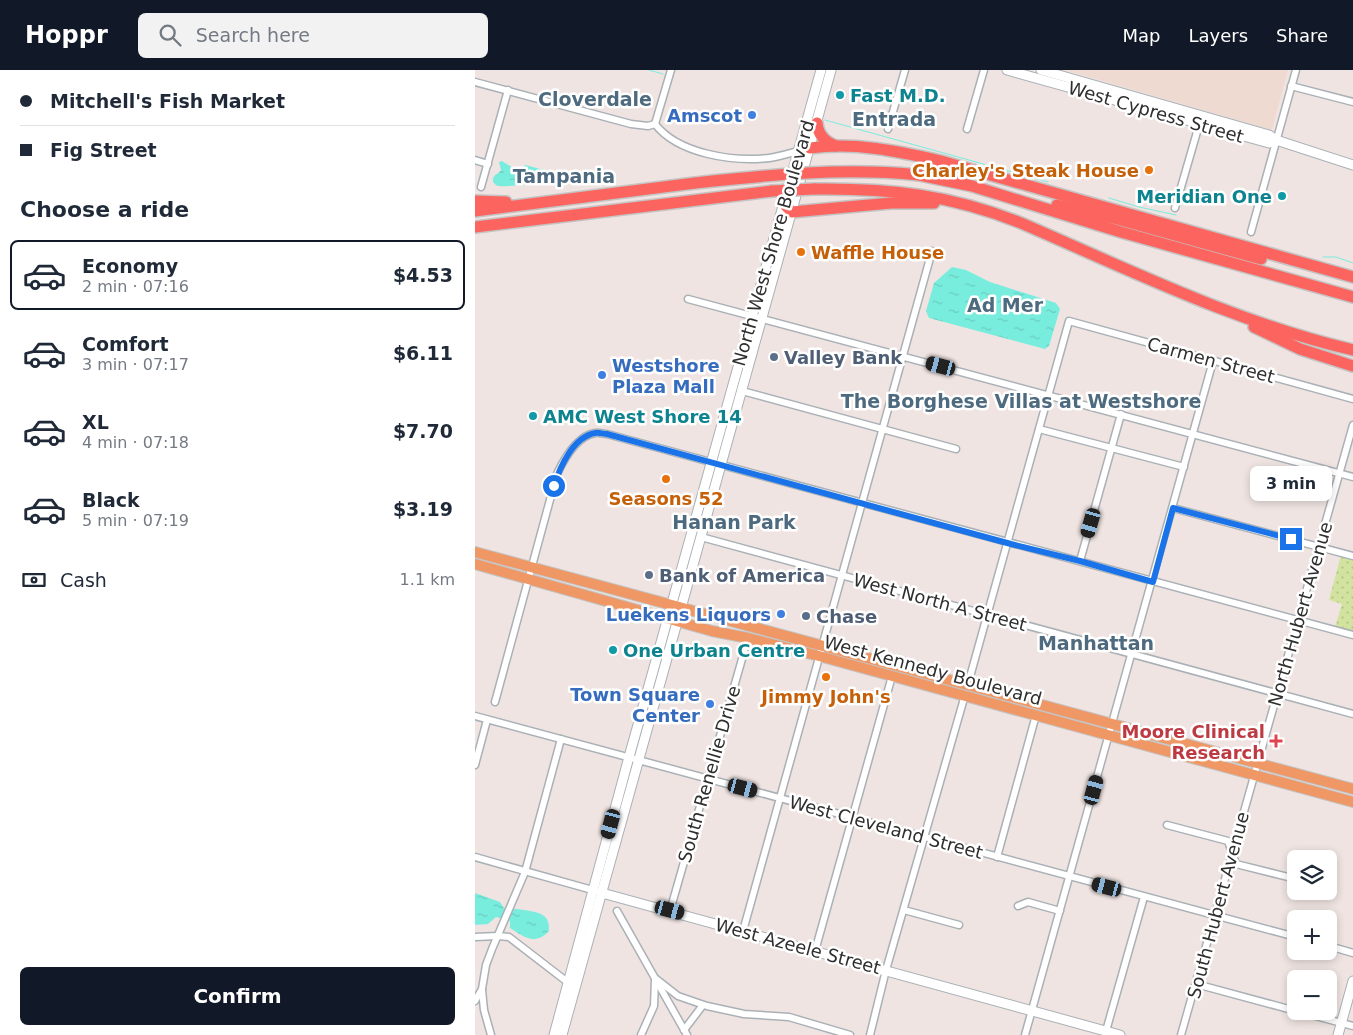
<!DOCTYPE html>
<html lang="en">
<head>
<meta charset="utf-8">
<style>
	body { margin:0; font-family:"DejaVu Sans",sans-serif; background:#f2f2f3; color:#1f2937; height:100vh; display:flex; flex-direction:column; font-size:19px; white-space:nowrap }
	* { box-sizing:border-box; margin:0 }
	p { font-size:16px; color:#747a83 }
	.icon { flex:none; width:28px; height:28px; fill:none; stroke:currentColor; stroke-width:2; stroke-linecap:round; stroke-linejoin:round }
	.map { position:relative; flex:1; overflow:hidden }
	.drawer { display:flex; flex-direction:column; background:#fff; width:475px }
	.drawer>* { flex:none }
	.guide { display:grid; align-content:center; height:110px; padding:0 20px; background:#fff }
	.tools { position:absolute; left:812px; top:780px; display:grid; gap:10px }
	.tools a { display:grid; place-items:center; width:50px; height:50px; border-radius:8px; background:#fff; box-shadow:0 2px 8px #0003; font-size:25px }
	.end { position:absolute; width:22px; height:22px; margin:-11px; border:6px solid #1a73e8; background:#fff; box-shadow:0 0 0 2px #fff }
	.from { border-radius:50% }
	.bubble { position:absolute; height:35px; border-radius:8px; background:#fff; box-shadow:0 2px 8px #0003; font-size:16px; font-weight:700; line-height:35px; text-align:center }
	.car { position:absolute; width:15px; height:30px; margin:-15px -8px; border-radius:6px; box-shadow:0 0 4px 1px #0007; background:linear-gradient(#222 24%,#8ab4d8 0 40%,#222 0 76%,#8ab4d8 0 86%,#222 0) }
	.guide b { display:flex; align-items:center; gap:18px; height:48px; font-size:19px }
	.guide b+b { border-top:1px solid #e0e1e3 }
	.guide i { width:12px; height:12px; background:#1f2937 }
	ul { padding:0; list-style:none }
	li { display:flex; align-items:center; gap:15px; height:70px; margin:0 10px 8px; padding:0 10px; border:2px solid transparent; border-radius:8px }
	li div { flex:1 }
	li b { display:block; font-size:19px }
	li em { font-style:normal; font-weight:700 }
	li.selected { border-color:#111827 }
	li>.icon { width:45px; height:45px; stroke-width:1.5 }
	h2 { padding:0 20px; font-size:22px; line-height:60px }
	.pay { display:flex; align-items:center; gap:12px; height:55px; padding:0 20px; font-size:19px }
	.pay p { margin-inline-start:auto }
	.primary-button { display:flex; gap:10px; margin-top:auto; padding:10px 20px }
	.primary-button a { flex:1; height:58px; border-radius:8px; background:#111827; color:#fff; font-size:20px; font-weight:700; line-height:58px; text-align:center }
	header { display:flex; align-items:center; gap:30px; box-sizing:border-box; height:70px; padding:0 25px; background:#111827; color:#fff }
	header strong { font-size:24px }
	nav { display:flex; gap:28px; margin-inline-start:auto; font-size:18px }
	.search { width:350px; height:45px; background:#f2f2f3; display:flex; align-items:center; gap:12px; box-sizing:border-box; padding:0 18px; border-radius:8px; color:#747a83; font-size:19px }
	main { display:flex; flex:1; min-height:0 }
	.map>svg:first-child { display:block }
	.education { fill:#efdad2 }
	.park { fill:url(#park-dots) }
	.water { fill:url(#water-ripples) }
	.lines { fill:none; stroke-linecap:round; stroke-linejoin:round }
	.stream { stroke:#78edde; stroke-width:1 }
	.street-casing { stroke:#aab1b6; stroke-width:9 }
	.secondary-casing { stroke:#aab1b6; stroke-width:11 }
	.primary-casing { stroke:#c4c4c4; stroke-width:12 }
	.highway-casing { stroke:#c4c4c4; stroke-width:14 }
	.street { stroke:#fff; stroke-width:6 }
	.secondary { stroke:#fff; stroke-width:9 }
	.primary { stroke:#ef9866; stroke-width:10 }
	.highway { stroke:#fc655f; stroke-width:11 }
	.highway-bridge-casing { stroke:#c4c4c4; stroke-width:14; stroke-linecap:butt }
	.highway-bridge { stroke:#fc655f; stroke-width:11 }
	.route { stroke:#1a73e8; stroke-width:6 }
	.culture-dot { fill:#0f9aa8; stroke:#fff; stroke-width:2 }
	.shop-dot { fill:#3f7fe0; stroke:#fff; stroke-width:2 }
	.food-dot { fill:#e8710a; stroke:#fff; stroke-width:2 }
	.service-dot { fill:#5c6f8a; stroke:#fff; stroke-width:2 }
	.health-dot { fill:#e0444e; stroke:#fff; stroke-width:2 }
	.labels { text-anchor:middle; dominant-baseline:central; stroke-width:5; stroke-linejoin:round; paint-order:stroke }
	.culture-label { font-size:18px; font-weight:bold; fill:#0d838f; stroke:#fff; text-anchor:start }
	.street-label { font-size:18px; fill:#2e2e2e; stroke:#fff }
	.shop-label { font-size:18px; font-weight:bold; fill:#366cbe; stroke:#fff; text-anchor:end }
	.food-label { font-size:18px; font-weight:bold; fill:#c56008; stroke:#fff }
	.service-label { font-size:18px; font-weight:bold; fill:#4e5e75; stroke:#fff; text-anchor:start }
	.health-label { font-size:18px; font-weight:bold; fill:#be3a42; stroke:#fff; text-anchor:end }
	.neighbourhood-label { font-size:19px; font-weight:bold; fill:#4e6a7f; stroke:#fff }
</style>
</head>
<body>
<header>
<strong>Hoppr</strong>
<div class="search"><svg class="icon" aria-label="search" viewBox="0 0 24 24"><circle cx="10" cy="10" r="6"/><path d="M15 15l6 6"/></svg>Search here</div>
<nav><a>Map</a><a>Layers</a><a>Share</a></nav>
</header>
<main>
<section class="drawer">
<div class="guide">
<b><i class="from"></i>Mitchell's Fish Market</b>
<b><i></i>Fig Street</b>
</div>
<h2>Choose a ride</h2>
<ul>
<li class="selected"><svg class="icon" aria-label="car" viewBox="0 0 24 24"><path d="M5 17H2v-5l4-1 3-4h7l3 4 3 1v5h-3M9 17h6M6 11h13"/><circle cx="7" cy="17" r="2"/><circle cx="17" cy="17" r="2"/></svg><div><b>Economy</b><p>2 min · 07:16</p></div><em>$4.53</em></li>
<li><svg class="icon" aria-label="car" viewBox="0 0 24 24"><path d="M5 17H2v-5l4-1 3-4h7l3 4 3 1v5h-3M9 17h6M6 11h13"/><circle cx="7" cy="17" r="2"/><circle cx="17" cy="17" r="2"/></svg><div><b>Comfort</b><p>3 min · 07:17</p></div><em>$6.11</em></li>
<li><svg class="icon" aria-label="car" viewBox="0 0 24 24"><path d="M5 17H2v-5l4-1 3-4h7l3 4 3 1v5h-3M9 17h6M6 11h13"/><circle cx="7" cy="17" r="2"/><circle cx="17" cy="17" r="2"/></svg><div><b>XL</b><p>4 min · 07:18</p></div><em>$7.70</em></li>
<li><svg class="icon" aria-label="car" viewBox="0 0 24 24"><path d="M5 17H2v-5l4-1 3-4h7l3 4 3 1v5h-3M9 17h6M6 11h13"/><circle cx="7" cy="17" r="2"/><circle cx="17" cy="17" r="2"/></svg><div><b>Black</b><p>5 min · 07:19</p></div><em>$3.19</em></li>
</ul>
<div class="pay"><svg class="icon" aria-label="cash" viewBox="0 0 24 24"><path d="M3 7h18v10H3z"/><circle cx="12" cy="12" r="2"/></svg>Cash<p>1.1 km</p></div>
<div class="primary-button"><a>Confirm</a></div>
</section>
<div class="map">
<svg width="878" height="965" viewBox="0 0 878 965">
	<defs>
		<pattern id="park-dots" width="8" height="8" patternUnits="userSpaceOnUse" patternTransform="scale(1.25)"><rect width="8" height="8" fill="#d2e39f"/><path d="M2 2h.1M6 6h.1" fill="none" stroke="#b5c389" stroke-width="1.8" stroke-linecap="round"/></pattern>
		<pattern id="water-ripples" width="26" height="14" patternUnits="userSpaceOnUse" patternTransform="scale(1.25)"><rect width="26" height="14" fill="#78edde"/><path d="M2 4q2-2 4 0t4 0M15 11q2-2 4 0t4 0" fill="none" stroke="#68ccbf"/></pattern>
	</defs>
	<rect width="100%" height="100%" fill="#efe4e1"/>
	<path class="education" d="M 590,0 L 813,0 L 797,60 Z"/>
	<path class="park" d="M 866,485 L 878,488 L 878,562 L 860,557 L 867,534 L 854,530 Z"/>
	<g class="water">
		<path d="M 27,91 L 40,99 L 48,98 L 50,95 L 77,102 L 78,105 L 85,101 L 88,104 C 81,110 33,118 24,116 C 20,115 21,115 18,112 C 17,104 23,105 26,100 L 24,92 Z"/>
		<path d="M 477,197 L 491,200 L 515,212 L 581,233 L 585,239 L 574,276 L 570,279 L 454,248 L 451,241 L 459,213 Z"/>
		<path d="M 0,823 L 25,832 L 29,838 C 39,839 61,840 69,846 C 74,850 74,855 74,861 C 60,876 49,867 35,858 L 35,851 L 21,847 L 13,854 L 0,855 Z"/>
	</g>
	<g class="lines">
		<g class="stream">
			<path d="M 174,0 L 188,4"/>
			<path d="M 350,50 L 573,112"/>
			<path d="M 634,128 L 664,137 L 701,145"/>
			<path d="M 848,187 L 861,187 L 878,193"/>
		</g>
		<g class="street-casing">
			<g id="street">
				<path d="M 0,12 L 156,54 L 173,56 L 180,54"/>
				<path d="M 816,16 L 878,32"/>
				<path d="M 180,54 C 203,84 258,92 294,88 C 308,86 321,81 335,78"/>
				<path d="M 180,54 L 196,0"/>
				<path d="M 413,59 L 430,0"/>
				<path d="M 492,59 L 509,0"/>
				<path d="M 0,90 L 13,94"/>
				<path d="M 6,117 L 33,20"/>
				<path d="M 700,138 L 724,55"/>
				<path d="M 776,162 L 821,0"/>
				<path d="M 213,229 L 878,407"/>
				<path d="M 267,321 L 481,379"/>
				<path d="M 564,359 L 709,397"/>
				<path d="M 698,438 L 878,486"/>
				<path d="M 226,467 L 878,644"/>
				<path d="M 605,491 L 646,344"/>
				<path d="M 493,614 L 594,251 L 878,329"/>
				<path d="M 20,632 L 82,404 C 89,389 102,366 120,363 C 124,362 128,364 132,364 L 878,565"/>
				<path d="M 0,646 L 821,867"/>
				<path d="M 0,695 L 12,650"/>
				<path d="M 692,755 L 753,771 L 761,794 L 821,809"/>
				<path d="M 0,787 L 121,821"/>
				<path d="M 522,787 L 561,645"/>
				<path d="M 543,836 L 553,832 L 585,841"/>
				<path d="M 429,840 L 484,855"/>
				<path d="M 142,841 L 212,965"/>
				<path d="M 195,841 L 273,568"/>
				<path d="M 268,861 L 457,181"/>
				<path d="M 0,867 L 23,866 L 34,867 L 95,914"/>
				<path d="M 854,876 L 878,883"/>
				<path d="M 340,881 L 417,606"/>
				<path d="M 180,908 L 203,926 L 232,936 L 269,944 L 314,947 L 375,965"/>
				<path d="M 721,914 L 821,941"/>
				<path d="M 7,920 L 9,940 L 16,965"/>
				<path d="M 0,931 L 7,919 L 11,895 L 17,879 L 50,802 L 86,669"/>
				<path d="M 822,941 L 878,956"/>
				<path d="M 209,960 L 228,935"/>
				<path d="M 631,961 L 669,827"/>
				<path d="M 166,965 L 179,936 L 180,910"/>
				<path d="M 395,965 L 411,900 L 490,625"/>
				<path d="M 550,965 L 738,291"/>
				<path d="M 706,965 L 878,355"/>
			</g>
		</g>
		<g class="secondary-casing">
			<g id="secondary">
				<path d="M 532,0 L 794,73 L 801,70"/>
				<path d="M 566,0 L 794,65 L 801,70 L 878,95"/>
				<path d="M 127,823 L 645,965"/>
				<path d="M 79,965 L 154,687 L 346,0"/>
				<path d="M 87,965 L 356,0"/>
				<path d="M 863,965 L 878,911"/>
			</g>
		</g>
		<g class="primary-casing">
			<g id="primary">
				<path d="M 0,482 L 878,719"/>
				<path d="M 0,494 L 237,561 L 273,568 L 344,586 L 878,732"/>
			</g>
		</g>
		<g class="highway-casing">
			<g id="highway">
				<path d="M 342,53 C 343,65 350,72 361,76"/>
				<path d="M 335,78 C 379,72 423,81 466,91 L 878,207"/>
				<path d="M 444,105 L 497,116 L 646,162 L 878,227"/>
				<path d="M 339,119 C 415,118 476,125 546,153 C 655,200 762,253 878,280"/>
				<path d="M 310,129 L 311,136 L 317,142 L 416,133 L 459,133"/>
				<path d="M 0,131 L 31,132"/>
				<path d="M 582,135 L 642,149 L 786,189"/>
				<path d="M 0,141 L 220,113"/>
				<path d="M 0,157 L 297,121"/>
				<path d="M 779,257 L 825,279 L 878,296"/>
			</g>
		</g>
		<use href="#street" class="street"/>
		<use href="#secondary" class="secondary"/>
		<use href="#primary" class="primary"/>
		<use href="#highway" class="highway"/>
		<g class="highway-bridge-casing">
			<g id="highway-bridge">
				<path d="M 220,113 C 294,105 369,97 444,105"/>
				<path d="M 297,121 L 339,119"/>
			</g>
		</g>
		<use href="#highway-bridge" class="highway-bridge"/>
	</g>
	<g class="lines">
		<path class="route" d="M 79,416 C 85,397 98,367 120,363 C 124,362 128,364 132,364 L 536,474 L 605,491 L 678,512 L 698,438 L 816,469"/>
	</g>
	<g class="culture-dot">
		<circle cx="365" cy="25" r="5"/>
		<circle cx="807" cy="126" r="5"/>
		<circle cx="58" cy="346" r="5"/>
		<circle cx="138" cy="580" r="5"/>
	</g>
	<g class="shop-dot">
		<circle cx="277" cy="45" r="5"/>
		<circle cx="127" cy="305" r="5"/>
		<circle cx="306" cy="544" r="5"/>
		<circle cx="235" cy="634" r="5"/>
	</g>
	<g class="food-dot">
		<circle cx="674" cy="100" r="5"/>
		<circle cx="326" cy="182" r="5"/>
		<circle cx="191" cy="409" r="5"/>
		<circle cx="351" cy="607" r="5"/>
	</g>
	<g class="service-dot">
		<circle cx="299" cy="287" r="5"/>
		<circle cx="174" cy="505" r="5"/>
		<circle cx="331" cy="546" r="5"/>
	</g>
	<path class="health-dot" d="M798.5 663.5h5v5h5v5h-5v5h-5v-5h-5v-5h5z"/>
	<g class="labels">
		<g class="culture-label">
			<text x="375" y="25">Fast M.D.</text>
			<text x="797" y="126" text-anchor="end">Meridian One</text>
			<text x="68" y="346">AMC West Shore 14</text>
			<text x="148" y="580">One Urban Centre</text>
		</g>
		<g class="street-label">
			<text transform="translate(681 42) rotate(16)">West Cypress Street</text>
			<text transform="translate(298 173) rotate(-74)">North West Shore Boulevard</text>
			<text transform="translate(736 290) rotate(15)">Carmen Street</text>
			<text transform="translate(465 532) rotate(15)">West North A Street</text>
			<text transform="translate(825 544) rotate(-74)">North Hubert Avenue</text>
			<text transform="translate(458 600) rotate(15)">West Kennedy Boulevard</text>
			<text transform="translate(234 704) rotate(-74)">South Renellie Drive</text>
			<text transform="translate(411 757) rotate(15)">West Cleveland Street</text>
			<text transform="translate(743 835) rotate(-75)">South Hubert Avenue</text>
			<text transform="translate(323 876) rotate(15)">West Azeele Street</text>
		</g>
		<g class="shop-label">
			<text x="267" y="45">Amscot</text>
			<text x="137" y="295" text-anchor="start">Westshore<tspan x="137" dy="21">Plaza Mall</tspan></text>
			<text x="296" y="544">Luekens Liquors</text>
			<text x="225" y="624">Town Square<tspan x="225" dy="21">Center</tspan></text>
		</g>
		<g class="food-label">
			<text x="664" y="100" text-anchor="end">Charley's Steak House</text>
			<text x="336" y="182" text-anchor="start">Waffle House</text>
			<text x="191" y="428">Seasons 52</text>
			<text x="351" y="626">Jimmy John's</text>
		</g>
		<g class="service-label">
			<text x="309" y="287">Valley Bank</text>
			<text x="184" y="505">Bank of America</text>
			<text x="341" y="546">Chase</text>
		</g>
		<g class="health-label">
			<text x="790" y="661">Moore Clinical<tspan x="790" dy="21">Research</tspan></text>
		</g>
		<g class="neighbourhood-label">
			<text x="120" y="29">Cloverdale</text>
			<text x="419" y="49">Entrada</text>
			<text x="89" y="106">Tampania</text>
			<text x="530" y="235">Ad Mer</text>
			<text x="546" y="331">The Borghese Villas at Westshore</text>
			<text x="259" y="452">Hanan Park</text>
			<text x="621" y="573">Manhattan</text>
		</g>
	</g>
</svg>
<div class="tools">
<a><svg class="icon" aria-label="layers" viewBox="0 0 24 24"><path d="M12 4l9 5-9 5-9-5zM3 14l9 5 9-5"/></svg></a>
<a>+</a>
<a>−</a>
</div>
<i class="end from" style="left:79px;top:416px"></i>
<i class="end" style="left:816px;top:469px"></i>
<div class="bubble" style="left:775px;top:396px;width:82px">3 min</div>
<i class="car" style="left:466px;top:296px;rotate:285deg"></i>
<i class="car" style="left:616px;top:453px;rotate:196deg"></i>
<i class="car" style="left:268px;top:718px;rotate:105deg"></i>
<i class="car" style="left:619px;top:720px;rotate:15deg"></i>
<i class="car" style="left:136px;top:754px;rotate:195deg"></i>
<i class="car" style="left:632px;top:817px;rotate:285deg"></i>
<i class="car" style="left:195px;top:840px;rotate:105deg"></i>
</div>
</main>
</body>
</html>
